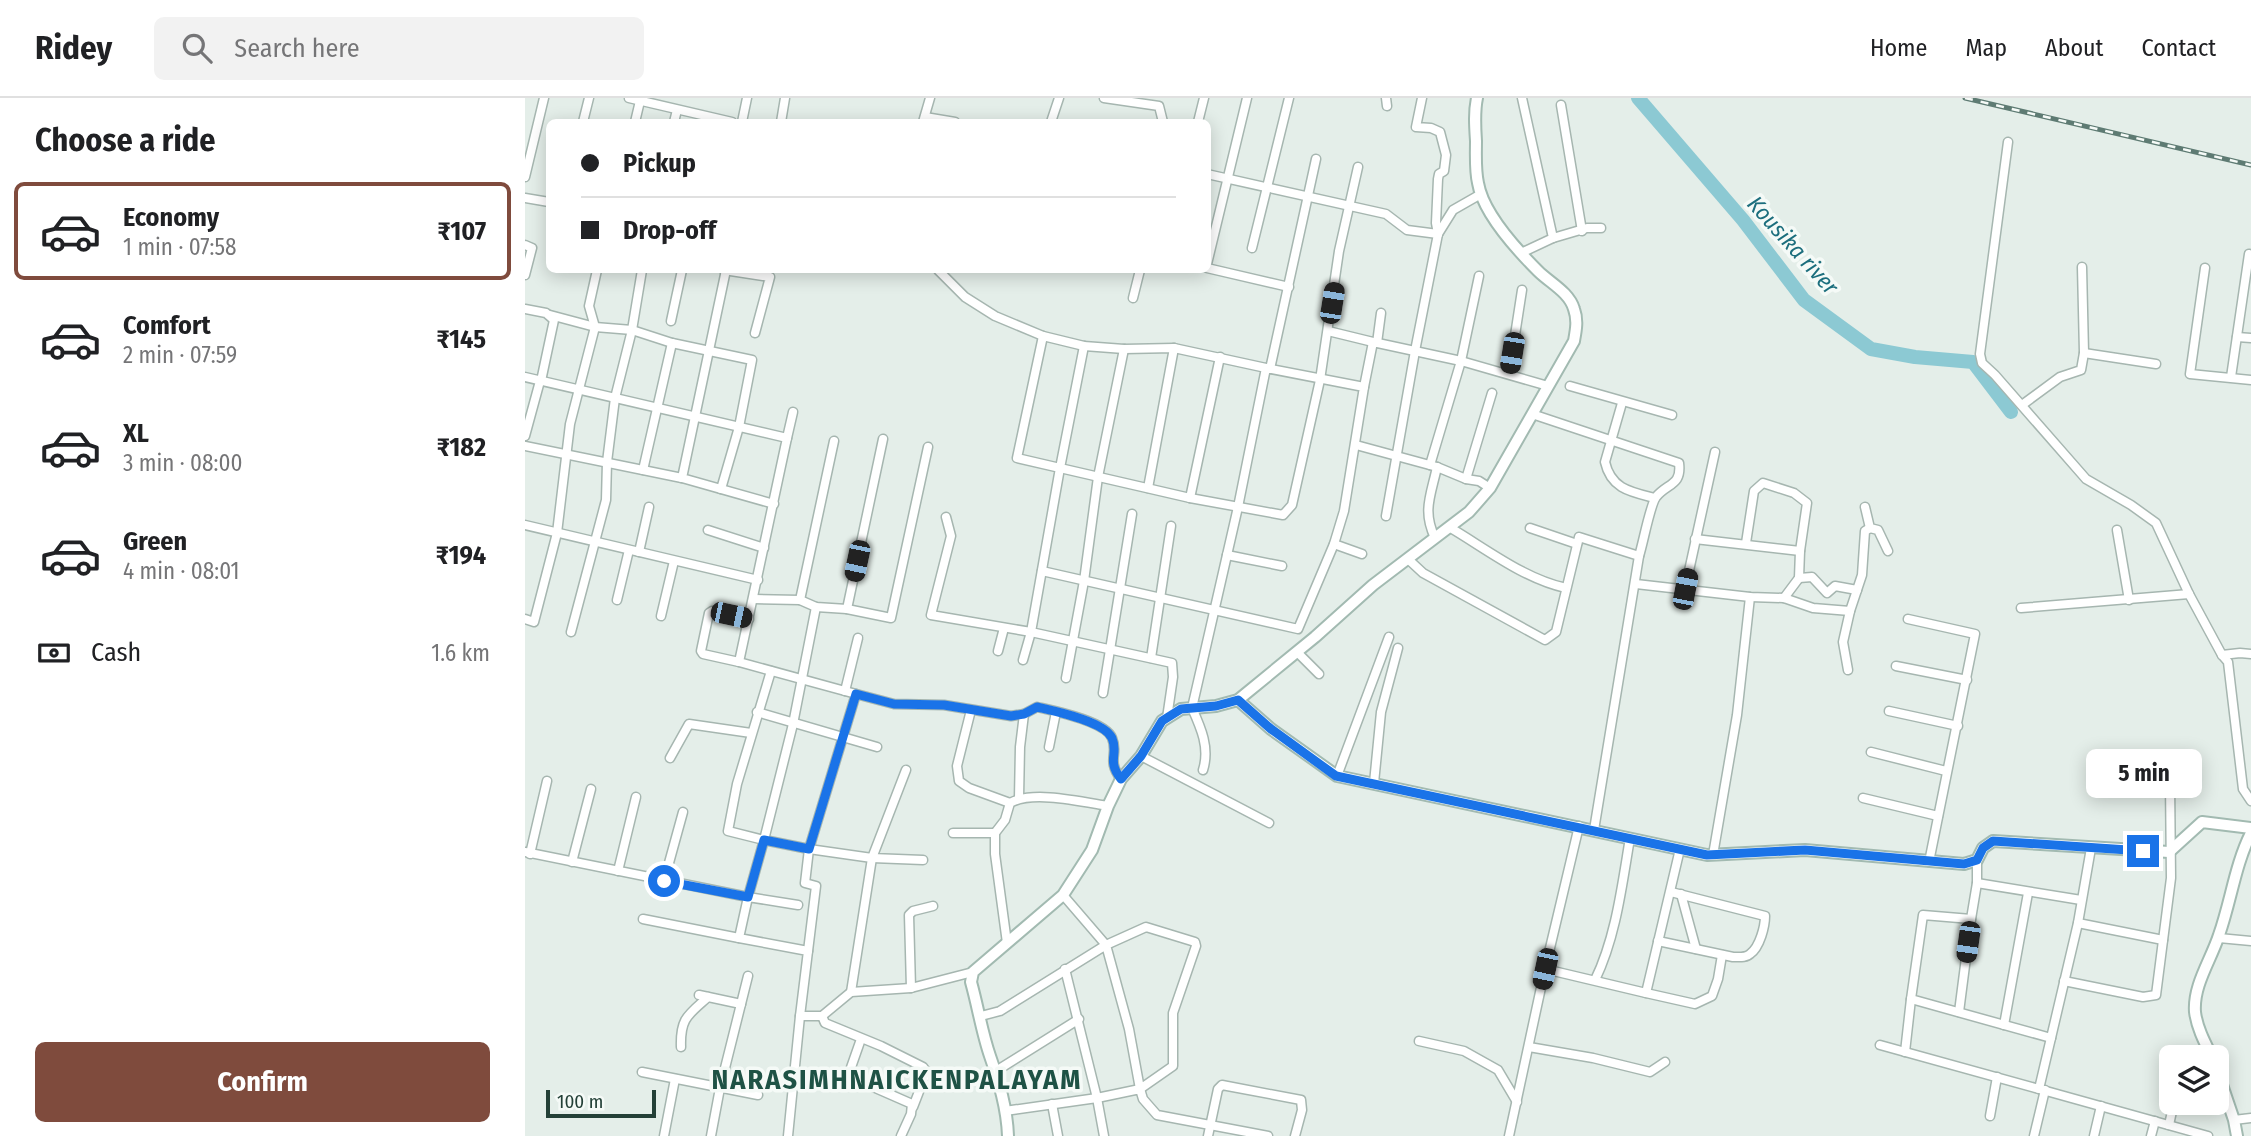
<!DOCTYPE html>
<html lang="en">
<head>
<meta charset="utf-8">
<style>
	body { margin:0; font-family:"Fira Sans Condensed",sans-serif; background:#f2f2f2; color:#202124; height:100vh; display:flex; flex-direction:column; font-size:26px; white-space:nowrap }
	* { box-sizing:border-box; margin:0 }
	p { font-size:23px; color:#757577 }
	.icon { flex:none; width:38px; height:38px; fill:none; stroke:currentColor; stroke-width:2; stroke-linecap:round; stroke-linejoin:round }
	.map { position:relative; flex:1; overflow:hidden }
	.drawer { display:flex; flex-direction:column; background:#fff; width:525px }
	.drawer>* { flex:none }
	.top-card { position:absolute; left:21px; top:21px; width:665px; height:154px; border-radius:10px; box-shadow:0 4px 18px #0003; display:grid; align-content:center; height:154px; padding:0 35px; background:#fff }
	.controls { position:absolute; left:1634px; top:947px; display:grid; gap:14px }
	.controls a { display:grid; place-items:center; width:70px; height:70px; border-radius:10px; background:#fff; box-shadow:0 4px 18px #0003; font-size:35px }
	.scale { position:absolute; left:21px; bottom:18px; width:110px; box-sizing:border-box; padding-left:7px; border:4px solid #234037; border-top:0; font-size:19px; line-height:24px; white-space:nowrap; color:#234037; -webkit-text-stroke:5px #f5faf7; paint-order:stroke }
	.end { position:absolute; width:32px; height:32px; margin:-16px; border:9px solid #1a73e8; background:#fff; box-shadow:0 0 0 4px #fff }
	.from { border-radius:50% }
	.bubble { position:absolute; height:49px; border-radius:10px; background:#fff; box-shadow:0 4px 18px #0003; font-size:23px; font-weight:700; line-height:49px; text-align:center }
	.car { position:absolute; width:21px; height:42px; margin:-21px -10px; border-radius:9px; box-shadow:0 0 5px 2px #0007; background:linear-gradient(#222 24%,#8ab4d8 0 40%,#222 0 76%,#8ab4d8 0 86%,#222 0) }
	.top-card b { display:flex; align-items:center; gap:24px; height:66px; font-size:26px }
	.top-card b+b { border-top:2px solid #e0e0e0 }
	.top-card i { width:18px; height:18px; background:#202124 }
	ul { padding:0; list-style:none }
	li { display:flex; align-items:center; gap:21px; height:98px; margin:0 14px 10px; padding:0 21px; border:4px solid transparent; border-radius:10px }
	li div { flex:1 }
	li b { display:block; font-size:26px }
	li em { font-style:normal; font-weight:700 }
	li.on { border-color:#7f4b3d }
	li>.icon { width:63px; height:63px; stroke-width:1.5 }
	h2 { padding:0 35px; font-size:32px; line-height:84px }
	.pay { display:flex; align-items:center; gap:18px; height:77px; padding:0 35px; font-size:26px }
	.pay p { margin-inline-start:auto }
	.primary-button { display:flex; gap:14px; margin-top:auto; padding:14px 35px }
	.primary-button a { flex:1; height:80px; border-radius:10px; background:#7f4b3d; color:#fff; font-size:28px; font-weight:700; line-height:80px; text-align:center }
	header { display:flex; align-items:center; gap:42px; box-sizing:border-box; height:98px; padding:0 35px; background:#fff; border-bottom:2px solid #e0e0e0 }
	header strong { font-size:33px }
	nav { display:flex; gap:38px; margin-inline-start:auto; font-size:24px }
	.search { width:490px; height:63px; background:#f2f2f2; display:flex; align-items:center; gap:18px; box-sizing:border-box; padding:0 24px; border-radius:10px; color:#757577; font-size:26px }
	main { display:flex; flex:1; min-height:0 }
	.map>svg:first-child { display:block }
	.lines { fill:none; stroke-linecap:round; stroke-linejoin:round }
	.river { stroke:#8cc9d3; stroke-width:14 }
	.street-casing { stroke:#a6b6b0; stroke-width:11 }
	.secondary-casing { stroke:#a2bab1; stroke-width:14 }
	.street { stroke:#fff; stroke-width:8 }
	.secondary { stroke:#fff; stroke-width:10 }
	.rail-casing { stroke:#5e7b73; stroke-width:5 }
	.rail { stroke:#f5faf7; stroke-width:2.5; stroke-dasharray:8; stroke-linecap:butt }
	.route { stroke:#1a73e8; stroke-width:9 }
	.labels { text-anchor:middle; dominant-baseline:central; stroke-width:7; stroke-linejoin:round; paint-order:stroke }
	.water-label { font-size:23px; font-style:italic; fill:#1c6e7d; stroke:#f5faf7 }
	.district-label { font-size:28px; font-weight:bold; letter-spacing:2px; fill:#1e5245; stroke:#f5faf7 }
</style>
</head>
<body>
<header>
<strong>Ridey</strong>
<div class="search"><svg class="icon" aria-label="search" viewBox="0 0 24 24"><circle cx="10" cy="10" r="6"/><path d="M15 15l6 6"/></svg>Search here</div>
<nav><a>Home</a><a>Map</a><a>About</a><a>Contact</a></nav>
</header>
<main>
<section class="drawer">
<h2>Choose a ride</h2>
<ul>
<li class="on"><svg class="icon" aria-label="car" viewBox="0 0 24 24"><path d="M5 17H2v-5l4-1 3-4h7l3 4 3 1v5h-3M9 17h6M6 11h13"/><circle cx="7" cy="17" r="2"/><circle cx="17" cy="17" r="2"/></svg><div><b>Economy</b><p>1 min · 07:58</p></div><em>₹107</em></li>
<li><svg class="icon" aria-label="car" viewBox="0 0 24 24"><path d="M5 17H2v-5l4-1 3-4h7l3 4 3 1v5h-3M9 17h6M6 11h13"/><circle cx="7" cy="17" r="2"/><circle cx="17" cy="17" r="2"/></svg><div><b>Comfort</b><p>2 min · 07:59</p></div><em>₹145</em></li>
<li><svg class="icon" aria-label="car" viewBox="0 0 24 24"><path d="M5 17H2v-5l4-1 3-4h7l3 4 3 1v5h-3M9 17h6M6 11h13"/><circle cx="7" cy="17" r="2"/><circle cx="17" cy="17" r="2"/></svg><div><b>XL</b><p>3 min · 08:00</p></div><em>₹182</em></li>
<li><svg class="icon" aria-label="car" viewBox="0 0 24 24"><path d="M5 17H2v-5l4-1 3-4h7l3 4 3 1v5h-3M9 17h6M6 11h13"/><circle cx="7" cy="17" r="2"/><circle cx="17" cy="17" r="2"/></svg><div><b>Green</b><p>4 min · 08:01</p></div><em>₹194</em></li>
</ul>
<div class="pay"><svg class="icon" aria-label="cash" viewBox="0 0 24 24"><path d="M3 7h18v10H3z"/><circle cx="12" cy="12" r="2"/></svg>Cash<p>1.6 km</p></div>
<div class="primary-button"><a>Confirm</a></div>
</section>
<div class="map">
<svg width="1726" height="1038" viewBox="0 0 1726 1038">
	<rect width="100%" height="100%" fill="#e4eee9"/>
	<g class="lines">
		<path class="river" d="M 1113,0 L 1218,122 L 1279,202 L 1346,251 L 1390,259 L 1448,264 L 1486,314"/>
		<g class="street-casing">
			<g id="street">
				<path d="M 104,0 L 207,24"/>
				<path d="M 579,0 L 634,8 L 638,24"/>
				<path d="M 861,0 L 862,8"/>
				<path d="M 897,0 L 891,29 L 906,30 L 915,34 L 921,57 L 919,73 L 914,76 L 913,81 L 911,125 L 913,136"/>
				<path d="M 1036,7 L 1057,133"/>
				<path d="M 400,19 L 430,24"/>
				<path d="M 58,24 L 64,0"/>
				<path d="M 110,24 L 115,3"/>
				<path d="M 149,24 L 152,12"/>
				<path d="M 217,24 L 222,0"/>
				<path d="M 256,24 L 260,0"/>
				<path d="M 398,24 L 405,0"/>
				<path d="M 526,24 L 534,0"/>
				<path d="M 673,24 L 679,0"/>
				<path d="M 1483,44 L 1455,256 L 1457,265 L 1470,277 L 1561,381 L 1606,407 L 1631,425 L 1664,496 L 1697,557 L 1703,564 L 1718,691 L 1726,703"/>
				<path d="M 682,76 L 861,116 L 882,132 L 913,136"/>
				<path d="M 0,79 L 19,0"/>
				<path d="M 0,100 L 24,104"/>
				<path d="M 1028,140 L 1062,130 L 1076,130"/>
				<path d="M 0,147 L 7,150 L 0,177"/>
				<path d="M 727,150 L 764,0"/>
				<path d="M 996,155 L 1028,140 L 997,0"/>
				<path d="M 682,166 L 722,0"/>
				<path d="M 682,170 L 764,189"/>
				<path d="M 1680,170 L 1665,276 L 1726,282"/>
				<path d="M 199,172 L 245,179 L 230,235"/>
				<path d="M 201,172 L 157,380 L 249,406"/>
				<path d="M 413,172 L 440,199 L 470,218 L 518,238"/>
				<path d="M 608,200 L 615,172"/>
				<path d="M 0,211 L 21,215 L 29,222 L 16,283"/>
				<path d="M 25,217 L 70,229 L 107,232 L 147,245 L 227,262 L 214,329 L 196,391"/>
				<path d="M 146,223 L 157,172"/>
				<path d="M 803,233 L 848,244"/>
				<path d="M 1712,239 L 1726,240"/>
				<path d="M 852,245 L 856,215"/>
				<path d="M 559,248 L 535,370 L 665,400 L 758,417 L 767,407 L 795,282 L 814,153 L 833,69"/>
				<path d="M 1559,255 L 1631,266"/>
				<path d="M 745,271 L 791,61"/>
				<path d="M 984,276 L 997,192"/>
				<path d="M 0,279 L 262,340 L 214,564 L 331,596"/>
				<path d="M 1706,279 L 1724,156"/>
				<path d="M 1045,288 L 1147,317"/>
				<path d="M 839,289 L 848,244 L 936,263 L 1023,288"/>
				<path d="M 1097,305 L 1080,364 C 1086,391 1106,394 1130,400"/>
				<path d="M 1497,307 L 1535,279 L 1556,272 L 1559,255 L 1557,169"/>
				<path d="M 1007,316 L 1154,365 C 1157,388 1142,385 1131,399 C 1125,407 1118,446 1114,458"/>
				<path d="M 0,338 L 15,283"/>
				<path d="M 262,340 L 268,314"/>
				<path d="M 831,347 L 912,369 L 941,381 L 954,383 L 965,390"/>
				<path d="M 0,348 L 157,380"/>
				<path d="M 905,367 L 936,263 L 954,178"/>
				<path d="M 118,372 L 147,245"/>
				<path d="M 941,381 L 967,295"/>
				<path d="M 623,390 L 649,250"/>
				<path d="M 665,400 L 695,259"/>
				<path d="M 1340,409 L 1345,430 L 1353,432 L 1363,453"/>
				<path d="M 861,418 L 890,253 L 913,136 L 928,112 L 956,96"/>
				<path d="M 421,419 L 426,438 L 406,517 L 506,534 L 498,562"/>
				<path d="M 0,427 L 233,482"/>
				<path d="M 924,429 C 960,450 999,481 1041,490"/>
				<path d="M 1005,430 L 1052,446"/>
				<path d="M 183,432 L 239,450"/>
				<path d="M 1592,432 L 1604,502"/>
				<path d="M 910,440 C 897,413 906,397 912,369"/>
				<path d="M 1170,441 L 1275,453"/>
				<path d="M 1221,445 L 1229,393 L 1238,385 L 1269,395 L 1282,405 L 1275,453 L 1274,480 L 1259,500"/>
				<path d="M 809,446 L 837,456"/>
				<path d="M 114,454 L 124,409"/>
				<path d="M 702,457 L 757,468"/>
				<path d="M 884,462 L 898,475 L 1020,542 L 1031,534 L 1054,439 L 1114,458 L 1069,732"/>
				<path d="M 517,473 L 773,531 L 809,446 L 819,413 L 839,289 L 741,270"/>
				<path d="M 1274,480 L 1287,479 L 1302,495 L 1310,488 L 1332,492"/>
				<path d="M 1111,486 L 1225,499 L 1259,500 L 1288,510 L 1325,513"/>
				<path d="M 1160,491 L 1190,354"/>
				<path d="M 229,501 L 275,502 L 291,509 L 322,511 L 366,520 L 403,349"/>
				<path d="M 92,502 L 104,452"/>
				<path d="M 275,502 L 309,343"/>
				<path d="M 1496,510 L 1664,496"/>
				<path d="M 322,511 L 358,341"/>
				<path d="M 136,518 L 149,463"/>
				<path d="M 0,521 L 9,524 L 32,435 L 45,326 L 70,229 L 64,208 L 72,172"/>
				<path d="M 1383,521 L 1450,536 L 1404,764"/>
				<path d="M 46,534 L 81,402 L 82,364 L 90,300 L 107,232 L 117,172"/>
				<path d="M 473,553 L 479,530"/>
				<path d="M 772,554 L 794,576"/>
				<path d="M 1697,557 L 1715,555 L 1726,556"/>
				<path d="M 626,560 L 646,428"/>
				<path d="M 214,564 L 178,556 L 176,553 L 184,515 L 187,513 L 224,521"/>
				<path d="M 1371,568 L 1442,582"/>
				<path d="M 1323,572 L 1318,544 L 1325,513 L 1337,477 L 1340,433 L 1345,430"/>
				<path d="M 246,573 L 212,686 L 203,733 L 239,742 L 268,626 L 291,509"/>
				<path d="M 541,580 L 559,483 L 573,379 L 599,251"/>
				<path d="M 320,593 L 333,540"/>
				<path d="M 578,595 L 607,416"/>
				<path d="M 446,612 L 432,668 L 434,683 L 444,690 L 485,705"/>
				<path d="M 1364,613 L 1433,628"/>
				<path d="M 232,614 L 352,649"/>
				<path d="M 642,620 L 648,579 L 647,565 L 506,534 L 535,370 L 492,360 L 518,238 L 559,248 L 599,251 L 649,250 L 741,270 L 713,409 L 667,610 C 676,630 685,650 678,672"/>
				<path d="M 524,649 L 531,614"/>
				<path d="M 1346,654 L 1421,673"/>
				<path d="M 616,658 L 744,725"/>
				<path d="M 145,660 L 164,626 L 226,635"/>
				<path d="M 381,672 L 347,760 L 398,762"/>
				<path d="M 812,678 L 864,539"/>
				<path d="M 849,685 L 856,614 L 873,550"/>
				<path d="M 494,700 L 495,649 L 499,616"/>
				<path d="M 1338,700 L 1413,718"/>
				<path d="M 428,735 L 470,735"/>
				<path d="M 1566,750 L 1553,825 L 1514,991 L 1683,1038"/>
				<path d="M 0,754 L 223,799 L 239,742 L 284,751 L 347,760 L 326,894"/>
				<path d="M 5,756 L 22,683"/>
				<path d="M 1188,757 L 1212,617 L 1225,499"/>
				<path d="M 1452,762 L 1452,785 L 1446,821 L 1398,817 L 1386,901 L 1526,940"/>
				<path d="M 47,764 L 66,691"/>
				<path d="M 93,773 L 111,699"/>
				<path d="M 139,783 L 158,714"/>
				<path d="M 1452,785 L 1556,802"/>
				<path d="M 1156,796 L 1171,851"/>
				<path d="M 273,807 L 223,799 L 214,840 L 283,853 L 275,918"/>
				<path d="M 118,821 L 214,840"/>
				<path d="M 1553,825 L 1638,842"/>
				<path d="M 1694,840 L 1726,843"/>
				<path d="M 1133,843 L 1208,859 C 1214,859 1221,860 1225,856 C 1235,849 1240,828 1240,818 L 1146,794"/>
				<path d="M 482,845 L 470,756 L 470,735 L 480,722 L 485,705 C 507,692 558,704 583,708"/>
				<path d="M 283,853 L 291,788 L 280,785 L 284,751 L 331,596 L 369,606 L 419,607 L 486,618 L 499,616 L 512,609 C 529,613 580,623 587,640 C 594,656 581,662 596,681"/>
				<path d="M 540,871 L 572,1000 L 579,1038"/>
				<path d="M 1020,871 L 1121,895 L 1155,751"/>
				<path d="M 1070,882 C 1091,839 1097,787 1105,740"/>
				<path d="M 1539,883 L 1618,899 L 1631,897 L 1646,780 L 1645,683 L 1643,670"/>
				<path d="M 386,890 L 384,817 L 388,813 L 408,808"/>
				<path d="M 1121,895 L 1170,906 L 1187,898 L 1193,881 L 1197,857"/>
				<path d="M 174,897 L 216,906"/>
				<path d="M 1434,914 L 1446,821"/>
				<path d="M 297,918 L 300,925 L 356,948 L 398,969 L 401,973 L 400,978 L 388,1009"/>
				<path d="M 456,918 L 475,913 L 581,847 L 621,829 L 670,844 L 671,848 L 648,915 L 648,968 L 615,991 L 604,931 L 581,847 L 538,797"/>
				<path d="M 1479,927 L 1503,795"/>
				<path d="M 336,941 L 323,978 L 387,1006 L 386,1016 L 376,1038"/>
				<path d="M 894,943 L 939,953 L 973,972 L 992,1004"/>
				<path d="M 1355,947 L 1514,991"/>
				<path d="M 156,949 C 155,920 163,917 183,899"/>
				<path d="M 1004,949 L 1068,960 L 1125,974 L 1140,964"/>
				<path d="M 1380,954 L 1386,901"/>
				<path d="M 471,973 L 554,921"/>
				<path d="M 117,974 L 233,997"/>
				<path d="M 527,1006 L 533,1038"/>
				<path d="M 480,1013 L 572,1000 L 615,991 L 618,1001 L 632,1017 L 743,1038"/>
				<path d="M 1465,1018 L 1472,979"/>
				<path d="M 1709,1022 L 1726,1020"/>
				<path d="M 1644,1027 L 1649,1004"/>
				<path d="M 139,1038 L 150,981"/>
				<path d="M 186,1038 L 195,990 L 223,878"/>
				<path d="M 263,1038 L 275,918 L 297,918 L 326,894 L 386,890 L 448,874"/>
				<path d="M 683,1038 L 693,991 L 697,987 L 776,1002 L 777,1012 L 770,1038"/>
				<path d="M 984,1038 L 1020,871 L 1054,728"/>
				<path d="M 1509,1038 L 1520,992"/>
				<path d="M 1569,1038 L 1576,1008"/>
				<path d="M 1626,1038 L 1630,1023"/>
			</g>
		</g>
		<g class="secondary-casing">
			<g id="secondary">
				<path d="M 713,602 L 746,631 L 812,678 L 1182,757 L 1280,752 L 1439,766 L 1452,762 L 1458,750 L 1468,743 L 1644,754 L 1677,724 L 1726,730"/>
				<path d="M 1687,959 C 1680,945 1672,930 1670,914 C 1668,887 1686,862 1694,837 C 1706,803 1710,767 1726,735"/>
				<path d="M 1692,972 L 1709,1022 L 1712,1038"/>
				<path d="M 483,1038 C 482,1010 474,984 465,958 C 457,935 453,909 446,884 L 448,874 L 538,797 L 567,752 L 583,708 L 596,681 L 616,658 L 637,623 L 656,611 L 691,608 L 713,602 L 790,539 L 848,487 L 944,414 L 965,390 L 1049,243 C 1051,232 1053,222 1049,211 C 1044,194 1025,185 1013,173 C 992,152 958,115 953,85 C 950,72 951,56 951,43 C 950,28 949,14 952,0"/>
			</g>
		</g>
		<use href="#street" class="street"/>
		<use href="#secondary" class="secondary"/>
		<g class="rail-casing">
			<path id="rail" d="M 1440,0 L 1726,67"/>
		</g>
		<use href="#rail" class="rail"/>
	</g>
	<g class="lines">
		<path class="route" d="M 139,783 L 223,799 L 239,742 L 284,751 L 331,596 L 369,606 L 419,607 L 486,618 L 499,616 L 512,609 C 529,613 579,623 587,640 C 594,656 581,662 596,681 L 616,658 L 637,623 L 656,611 L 691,608 L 713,602 L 746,631 L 811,678 L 1182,757 L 1280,752 L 1439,766 L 1452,762 L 1458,750 L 1468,743 L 1618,753"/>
	</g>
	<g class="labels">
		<g class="water-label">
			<text transform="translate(1268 147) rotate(48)">Kousika river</text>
		</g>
		<g class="district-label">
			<text x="372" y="981">NARASIMHNAICKENPALAYAM</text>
		</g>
	</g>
</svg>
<div class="controls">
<a><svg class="icon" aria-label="layers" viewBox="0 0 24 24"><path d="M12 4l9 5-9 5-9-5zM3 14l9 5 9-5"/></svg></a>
</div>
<div class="scale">100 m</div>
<i class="end from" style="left:139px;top:783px"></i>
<i class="end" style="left:1618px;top:753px"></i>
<div class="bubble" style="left:1561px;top:651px;width:116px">5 min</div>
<i class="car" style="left:807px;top:205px;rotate:9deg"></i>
<i class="car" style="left:987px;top:255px;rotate:189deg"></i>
<i class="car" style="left:332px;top:463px;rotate:192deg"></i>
<i class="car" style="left:1160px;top:491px;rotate:11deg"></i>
<i class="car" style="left:206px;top:517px;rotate:102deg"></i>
<i class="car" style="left:1443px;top:844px;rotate:188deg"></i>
<i class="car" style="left:1020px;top:871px;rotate:192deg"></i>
<div class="top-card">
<b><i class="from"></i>Pickup</b>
<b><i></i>Drop-off</b>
</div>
</div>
</main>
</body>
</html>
